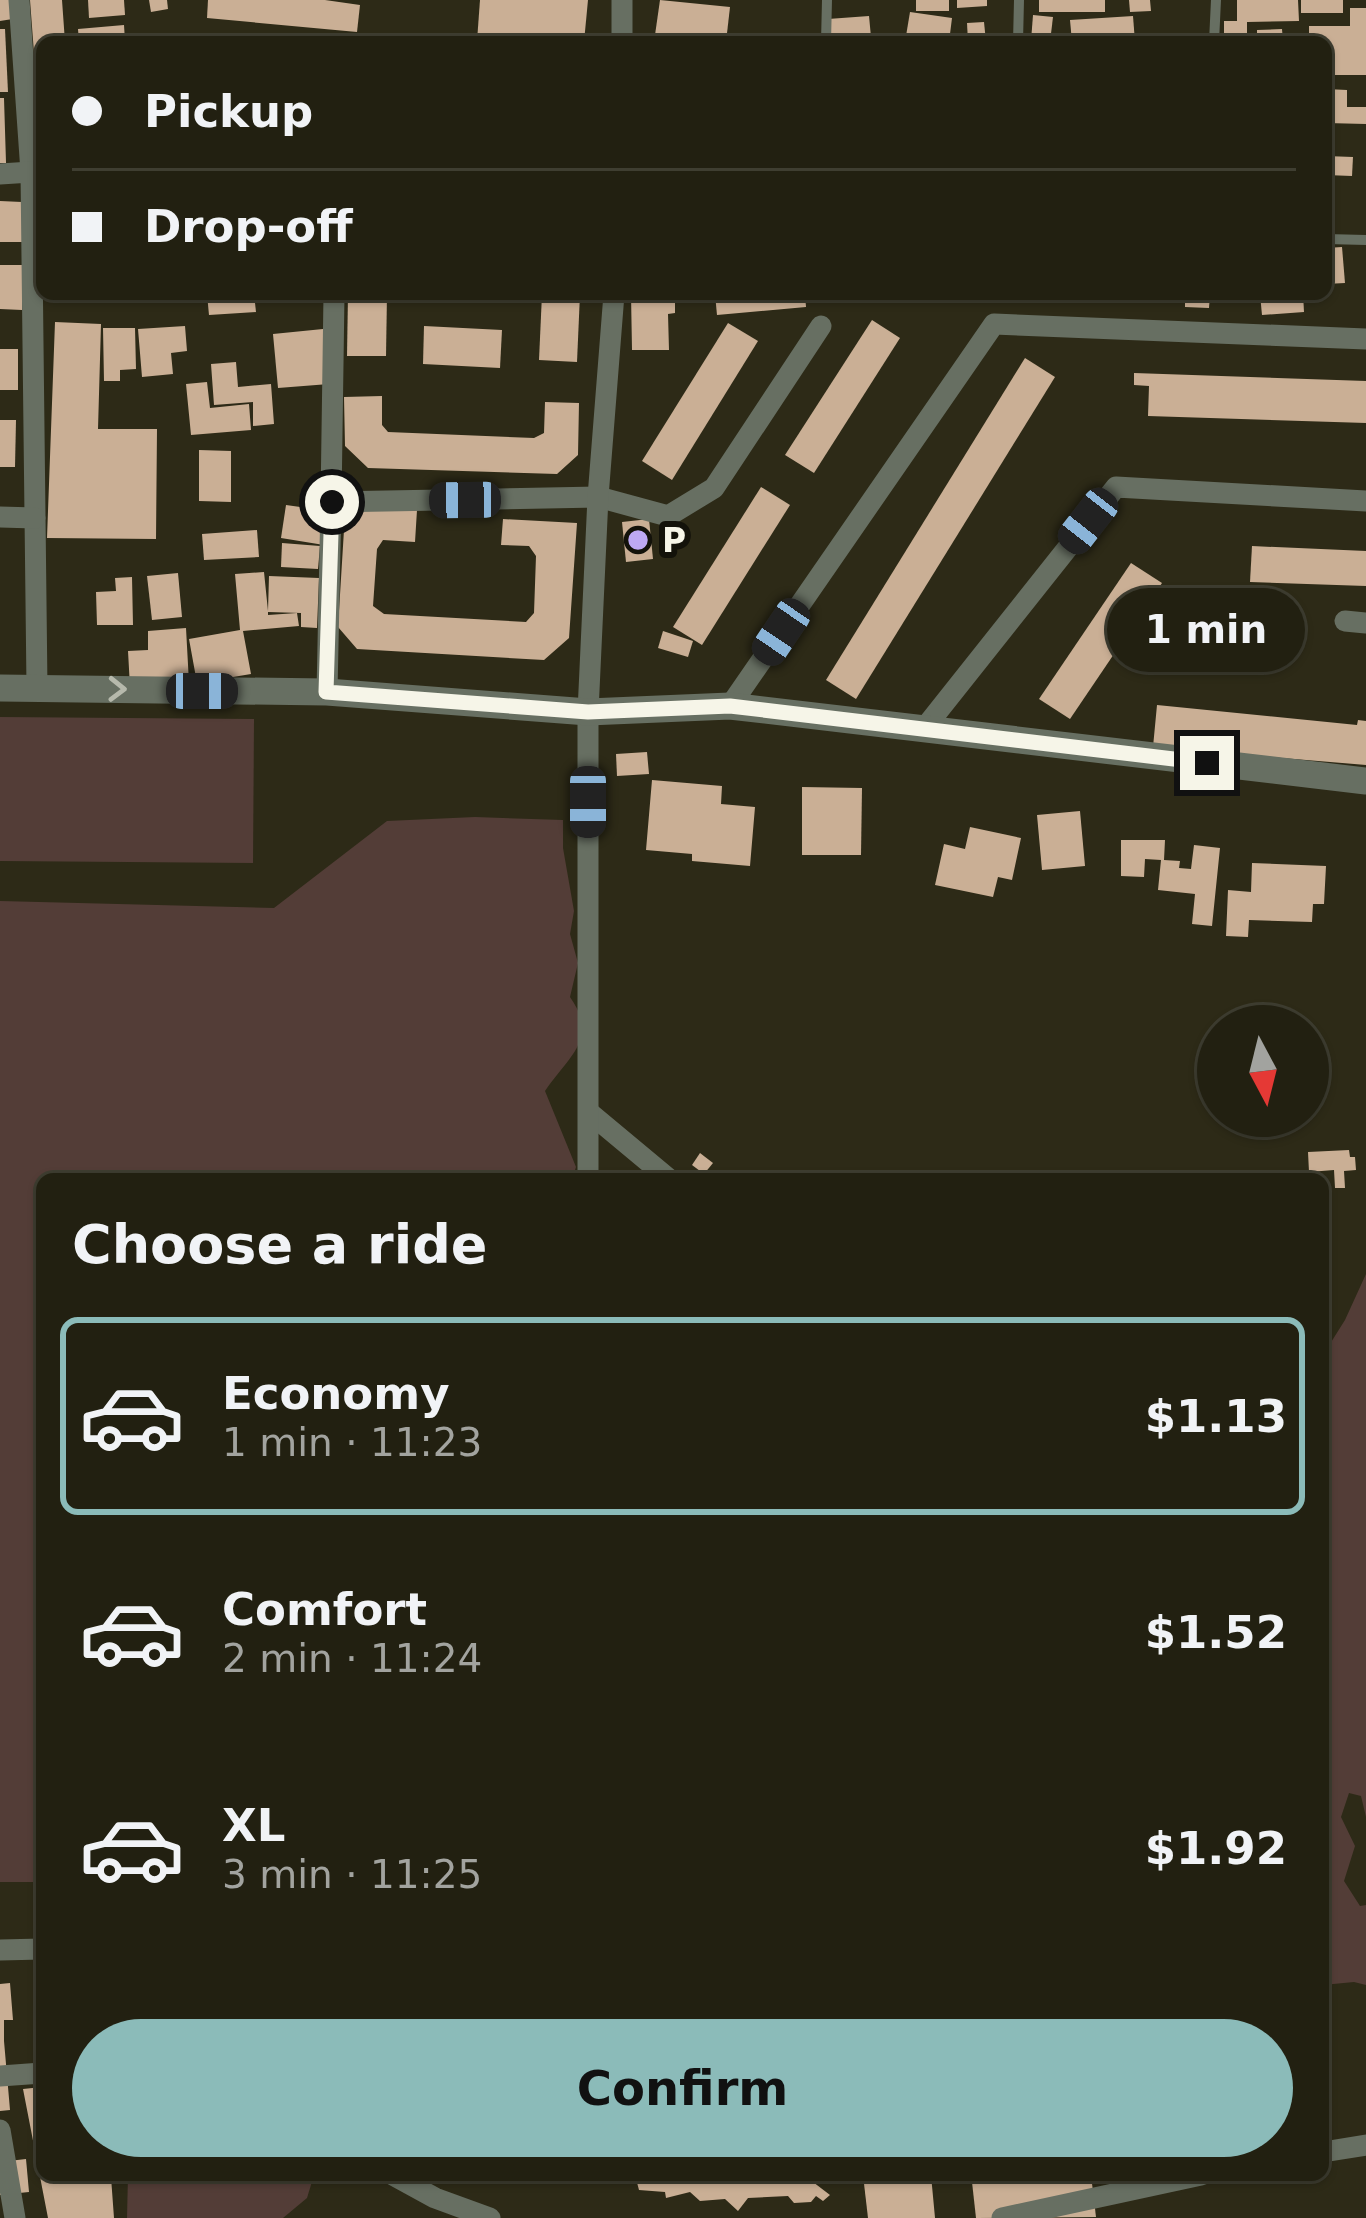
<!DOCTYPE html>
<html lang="en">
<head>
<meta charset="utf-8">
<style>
	body { margin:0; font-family:"DejaVu Sans",sans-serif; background:#2e2d1f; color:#f1f3f6; height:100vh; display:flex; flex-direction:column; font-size:45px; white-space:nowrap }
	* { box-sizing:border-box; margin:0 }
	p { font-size:39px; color:#a2a39f }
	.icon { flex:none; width:66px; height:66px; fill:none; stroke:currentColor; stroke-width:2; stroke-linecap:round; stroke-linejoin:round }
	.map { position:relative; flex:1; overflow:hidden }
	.drawer { position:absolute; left:36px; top:1173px; width:1293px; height:1008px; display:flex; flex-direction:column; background:#222011; border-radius:18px; box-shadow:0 3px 9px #0004,0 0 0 3px #3f3e31 }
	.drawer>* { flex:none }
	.top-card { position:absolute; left:36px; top:36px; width:1296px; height:264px; border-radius:18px; box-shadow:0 3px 9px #0004,0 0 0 3px #3f3e31; display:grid; align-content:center; height:264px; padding:0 36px; background:#222011 }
	.needle { width:78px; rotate:173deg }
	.tools { position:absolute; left:1197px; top:1005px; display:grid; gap:24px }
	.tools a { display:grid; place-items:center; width:132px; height:132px; border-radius:50%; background:#222011; box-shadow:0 3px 9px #0004,0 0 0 3px #3f3e31; font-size:60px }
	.end { position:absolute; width:54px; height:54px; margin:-27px; border:15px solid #f6f5e8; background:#111; box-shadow:0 0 0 6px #111 }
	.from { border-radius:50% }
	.bubble { position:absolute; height:84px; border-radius:42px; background:#222011; box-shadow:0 3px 9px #0004,0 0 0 3px #3f3e31; font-size:39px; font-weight:700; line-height:84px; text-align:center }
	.car { position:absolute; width:36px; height:72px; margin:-36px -18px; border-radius:15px; box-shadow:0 0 9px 3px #0007; background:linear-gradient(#222 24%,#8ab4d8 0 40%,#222 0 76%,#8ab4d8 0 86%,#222 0) }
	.top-card b { display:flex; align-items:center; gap:42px; height:114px; font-size:45px }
	.top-card b+b { border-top:3px solid #3f3e31 }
	.top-card i { width:30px; height:30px; background:#f1f3f6 }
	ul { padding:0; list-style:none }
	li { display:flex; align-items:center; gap:36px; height:198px; margin:0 24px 18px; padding:0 12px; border:6px solid transparent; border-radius:18px }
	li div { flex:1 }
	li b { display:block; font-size:45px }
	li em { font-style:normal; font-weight:700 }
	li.on { border-color:#8bbbb9 }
	li>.icon { width:108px; height:108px; stroke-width:1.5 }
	h2 { padding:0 36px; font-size:54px; line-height:144px }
	.cta { display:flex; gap:24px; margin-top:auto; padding:24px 36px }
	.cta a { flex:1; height:138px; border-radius:72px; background:#8bbbb9; color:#111; font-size:48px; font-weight:700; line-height:138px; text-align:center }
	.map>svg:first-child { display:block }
	.green { fill:#533d37 }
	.building { fill:#caaf95 }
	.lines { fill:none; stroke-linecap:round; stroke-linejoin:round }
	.service { stroke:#676f62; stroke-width:10 }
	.minor { stroke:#676f62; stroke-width:21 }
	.tertiary { stroke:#676f62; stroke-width:27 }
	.oneway { stroke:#b6b9ac }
	.route { stroke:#f6f5e8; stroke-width:15 }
	.poi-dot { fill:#bea9f4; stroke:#13120a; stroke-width:4.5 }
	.labels { text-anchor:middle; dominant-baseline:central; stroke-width:12; stroke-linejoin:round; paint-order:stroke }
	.poi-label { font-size:33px; font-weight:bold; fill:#f6f5e8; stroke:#13120a; text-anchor:start }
</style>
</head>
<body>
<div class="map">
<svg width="1366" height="2218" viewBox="0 0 1366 2218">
	<rect width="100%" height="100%" fill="#2d2a17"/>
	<g class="green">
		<path d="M 0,717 L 254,719 L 253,863 L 0,861 Z"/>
		<path d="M 475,817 L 563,820 L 563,848 L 574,911 L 570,934 L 578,963 L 570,997 C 600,1039 567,1058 545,1091 L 576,1167 L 572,1179 L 42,1179 L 42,1882 L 0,1882 L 0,901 L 274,908 L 387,821 Z"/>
		<path d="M 1366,1274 L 1366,1817 L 1361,1796 L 1349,1793 L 1341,1817 L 1355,1846 L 1344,1881 L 1360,1906 L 1366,1905 L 1366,1985 L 1354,1982 L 1323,1985 L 1323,1355 L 1345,1320 Z"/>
		<path d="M 128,2175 L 314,2175 L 307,2198 L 283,2218 L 127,2218 Z"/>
	</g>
	<g class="building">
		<path d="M 0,0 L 16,0 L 19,18 L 0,21 Z"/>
		<path d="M 30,0 L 62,0 L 65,42 L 42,42 L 42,92 L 37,93 Z"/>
		<path d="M 88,0 L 124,0 L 125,15 L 89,18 Z"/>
		<path d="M 149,0 L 167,0 L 168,9 L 151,12 Z"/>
		<path d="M 208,0 L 325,0 L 360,5 L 357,32 L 207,18 Z"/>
		<path d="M 480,0 L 588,0 L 584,42 L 477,41 Z"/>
		<path d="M 660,0 L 730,7 L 726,42 L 654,42 Z"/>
		<rect x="916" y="0" width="33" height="11"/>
		<path d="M 957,0 L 987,0 L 987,6 L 957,8 Z"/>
		<rect x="1039" y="0" width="66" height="12"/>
		<path d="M 1129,0 L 1150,0 L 1151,11 L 1130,12 Z"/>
		<path d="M 1237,0 L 1298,0 L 1299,21 L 1247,22 L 1247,42 L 1224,42 L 1224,21 L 1237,21 Z"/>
		<rect x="1301" y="0" width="42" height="13"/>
		<path d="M 1350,8 L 1366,8 L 1366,75 L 1326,75 L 1326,42 L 1309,42 L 1309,26 L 1350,26 Z"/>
		<path d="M 910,12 L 952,18 L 949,42 L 905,42 Z"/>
		<path d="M 1033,15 L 1053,17 L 1050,42 L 1031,41 Z"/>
		<path d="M 869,16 L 871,37 L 829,40 L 828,19 Z"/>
		<path d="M 1133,16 L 1135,42 L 1072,42 L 1070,20 Z"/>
		<path d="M 984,22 L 986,42 L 968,42 L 967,23 Z"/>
		<path d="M 124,25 L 125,42 L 79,42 L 78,29 Z"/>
		<path d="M 0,29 L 5,29 L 8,92 L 0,92 Z"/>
		<path d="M 1282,29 L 1283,42 L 1257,42 L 1257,30 Z"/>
		<path d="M 1326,89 L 1347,90 L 1347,107 L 1366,107 L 1366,124 L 1326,123 Z"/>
		<path d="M 42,95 L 42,131 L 33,132 L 29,96 Z"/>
		<path d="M 0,98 L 4,98 L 6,163 L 0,163 Z"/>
		<path d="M 1326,156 L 1353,157 L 1352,176 L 1326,175 Z"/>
		<path d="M 0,201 L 22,202 L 22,242 L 0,242 Z"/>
		<path d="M 1342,247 L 1345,283 L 1326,284 L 1326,248 Z"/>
		<path d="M 0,265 L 23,265 L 22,310 L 0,309 Z"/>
		<path d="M 207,294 L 254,294 L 256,312 L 209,315 Z"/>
		<path d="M 348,294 L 387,294 L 386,356 L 347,356 Z"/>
		<path d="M 542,294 L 580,294 L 577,362 L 539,360 Z"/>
		<path d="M 631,294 L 675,294 L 675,313 L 668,314 L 669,350 L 632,350 Z"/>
		<path d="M 715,294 L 805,294 L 806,307 L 717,315 Z"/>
		<path d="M 1185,294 L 1210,294 L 1209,308 L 1185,307 Z"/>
		<path d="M 1260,294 L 1303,294 L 1304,312 L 1262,315 Z"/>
		<path d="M 872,320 L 900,338 L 814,473 L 785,455 Z"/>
		<path d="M 55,322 L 101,324 L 98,429 L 157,429 L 156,539 L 47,538 Z"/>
		<path d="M 728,323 L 758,341 L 672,480 L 642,461 Z"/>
		<path d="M 185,326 L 187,351 L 171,353 L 173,374 L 142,377 L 138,329 Z"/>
		<path d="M 424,326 L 502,330 L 500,368 L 423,364 Z"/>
		<path d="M 103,328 L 135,328 L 136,369 L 120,370 L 120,381 L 104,381 Z"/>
		<path d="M 323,329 L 329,384 L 278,388 L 273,334 Z"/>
		<rect x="0" y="349" width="18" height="41"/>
		<path d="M 1025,358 L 1055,377 L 856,699 L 826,680 Z"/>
		<path d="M 236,362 L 238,387 L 271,384 L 274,424 L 253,426 L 253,402 L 214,405 L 211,364 Z"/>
		<path d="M 1134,373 L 1366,381 L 1366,423 L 1148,416 L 1149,386 L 1134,385 Z"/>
		<path d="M 207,382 L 210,408 L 249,404 L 251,430 L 191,435 L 186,384 Z"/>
		<path d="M 382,396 L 382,425 L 388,432 L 534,438 L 544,433 L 545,402 L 579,403 L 578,455 L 557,474 L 368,468 L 345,446 L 344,397 Z"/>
		<path d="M 0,420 L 16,420 L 15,467 L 0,467 Z"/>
		<path d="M 199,450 L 231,451 L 231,502 L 199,501 Z"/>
		<path d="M 761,487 L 790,505 L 702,645 L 673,627 Z"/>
		<path d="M 286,505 L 329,511 L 324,545 L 281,538 Z"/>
		<path d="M 368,508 L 417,510 L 415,542 L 383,540 L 377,549 L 373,606 L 384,614 L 526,622 L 534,613 L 536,556 L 529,546 L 501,545 L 503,519 L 577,523 L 569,638 L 544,660 L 357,649 L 338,627 L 344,530 Z"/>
		<path d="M 649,519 L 653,559 L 626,562 L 622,522 Z"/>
		<path d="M 257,530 L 259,557 L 204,560 L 202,534 Z"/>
		<path d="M 282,543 L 320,546 L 318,569 L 281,567 Z"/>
		<path d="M 1252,546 L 1366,551 L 1366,586 L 1250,582 Z"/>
		<path d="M 1131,563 L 1162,583 L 1070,719 L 1039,699 Z"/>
		<path d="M 264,572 L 268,611 L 269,576 L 319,578 L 317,628 L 301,627 L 301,613 L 268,612 L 268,615 L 297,613 L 299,626 L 243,631 L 251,674 L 197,683 L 189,639 L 240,630 L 235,574 Z"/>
		<path d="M 178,573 L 182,617 L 152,620 L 147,576 Z"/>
		<path d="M 132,577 L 133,625 L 97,625 L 96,592 L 116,591 L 115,578 Z"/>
		<path d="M 186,628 L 189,683 L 130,687 L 128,651 L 148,650 L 148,631 Z"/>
		<path d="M 663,631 L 693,641 L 688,657 L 658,648 Z"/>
		<path d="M 1157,705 L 1357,725 L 1358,720 L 1366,721 L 1366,765 L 1153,747 Z"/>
		<path d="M 647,752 L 649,774 L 617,776 L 616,754 Z"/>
		<path d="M 652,780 L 722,786 L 721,804 L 755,807 L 750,866 L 692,861 L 692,854 L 646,850 Z"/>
		<path d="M 802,787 L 862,788 L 861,855 L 802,855 Z"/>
		<path d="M 1080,811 L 1085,866 L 1042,870 L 1037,815 Z"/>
		<path d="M 970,827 L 1021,838 L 1012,880 L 998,877 L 993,897 L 935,885 L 944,844 L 965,849 Z"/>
		<path d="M 1121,840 L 1165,840 L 1164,860 L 1180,861 L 1179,868 L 1191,869 L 1194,845 L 1220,848 L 1212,926 L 1192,924 L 1195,894 L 1158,890 L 1161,860 L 1145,859 L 1144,877 L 1121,876 Z"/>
		<path d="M 1252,863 L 1326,866 L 1324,904 L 1313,904 L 1312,922 L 1249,920 L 1248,937 L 1226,936 L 1228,890 L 1251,892 Z"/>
		<path d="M 1349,1150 L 1350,1157 L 1355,1157 L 1356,1170 L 1344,1171 L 1345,1188 L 1335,1188 L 1334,1170 L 1309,1172 L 1308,1152 Z"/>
		<path d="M 700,1153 L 713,1163 L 704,1174 L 692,1165 Z"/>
		<path d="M 10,1983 L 13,2020 L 4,2020 L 4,2041 L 10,2110 L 0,2111 L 0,1984 Z"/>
		<path d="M 42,2087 L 42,2175 L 84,2175 L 84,2180 L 111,2177 L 114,2218 L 48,2218 L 23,2089 Z"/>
		<path d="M 26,2159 L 29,2192 L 0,2195 L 0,2162 Z"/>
		<path d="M 589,2175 L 618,2175 L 614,2184 Z"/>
		<path d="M 635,2175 L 818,2175 L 813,2182 L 830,2195 L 823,2201 L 816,2196 L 811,2202 L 794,2203 L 788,2196 L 748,2198 L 738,2211 L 725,2199 L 700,2201 L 690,2192 L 666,2198 L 665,2192 L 639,2190 Z"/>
		<path d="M 863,2175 L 931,2175 L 935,2218 L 868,2218 Z"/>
		<path d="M 1031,2175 L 1091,2175 L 1096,2217 L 976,2218 L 972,2182 Z"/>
	</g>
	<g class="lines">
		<g class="service">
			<path d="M 826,42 L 827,0"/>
			<path d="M 1018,42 L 1019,0"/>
			<path d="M 1214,42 L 1216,0"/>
			<path d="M 1326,239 L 1366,240"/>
		</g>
		<g class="minor">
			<path d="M 19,0 L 31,172 L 41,172"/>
			<path d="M 622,42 L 622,0"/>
			<path d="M 0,174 L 31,172 L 37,688"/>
			<path d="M 334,294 L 331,502 L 598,497 L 668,516 L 714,488 L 821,326"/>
			<path d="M 0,517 L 35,518"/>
			<path d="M 1345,621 L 1366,623"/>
			<path d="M 327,692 L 331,502"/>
			<path d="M 730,706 L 994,324 L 1366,339"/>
			<path d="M 923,730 L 1116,487 L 1366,501"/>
			<path d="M 591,1114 L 669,1179"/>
			<path d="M 588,1179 L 588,712 L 598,497 L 614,294"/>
			<path d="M 0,1950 L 42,1949"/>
			<path d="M 0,2076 L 42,2073"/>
			<path d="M 0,2130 L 15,2218"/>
			<path d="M 1323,2152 L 1366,2145"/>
			<path d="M 393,2175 L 435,2198 L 490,2218"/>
			<path d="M 1002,2218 L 1201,2175"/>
		</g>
		<path class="tertiary" d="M 0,688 L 327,692 L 588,712 L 730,706 L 1366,781"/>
	</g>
	<defs><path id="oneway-chevron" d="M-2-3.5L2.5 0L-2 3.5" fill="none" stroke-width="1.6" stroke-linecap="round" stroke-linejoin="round" transform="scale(3)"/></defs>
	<use class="oneway" href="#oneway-chevron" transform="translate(117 689) rotate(1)"/>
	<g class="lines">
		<path class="route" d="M 332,502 L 326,692 L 588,712 L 730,706 L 1207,763"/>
	</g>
	<circle class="poi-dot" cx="638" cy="540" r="12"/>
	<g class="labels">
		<g class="poi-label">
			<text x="662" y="540">P</text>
		</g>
	</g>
</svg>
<div class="tools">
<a><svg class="needle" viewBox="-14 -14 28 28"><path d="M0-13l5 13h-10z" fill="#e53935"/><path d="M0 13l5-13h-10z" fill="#a2a39f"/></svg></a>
</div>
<i class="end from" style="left:332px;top:502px"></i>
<i class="end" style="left:1207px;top:763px"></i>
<div class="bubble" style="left:1107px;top:588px;width:198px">1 min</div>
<i class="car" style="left:465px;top:500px;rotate:269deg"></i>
<i class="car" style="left:1088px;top:521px;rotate:218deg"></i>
<i class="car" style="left:781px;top:632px;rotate:214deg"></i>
<i class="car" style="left:202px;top:691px;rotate:90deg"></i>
<i class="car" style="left:588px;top:802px;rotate:180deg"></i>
<div class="top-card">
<b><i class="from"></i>Pickup</b>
<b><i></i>Drop-off</b>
</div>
<section class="drawer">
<h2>Choose a ride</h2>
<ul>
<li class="on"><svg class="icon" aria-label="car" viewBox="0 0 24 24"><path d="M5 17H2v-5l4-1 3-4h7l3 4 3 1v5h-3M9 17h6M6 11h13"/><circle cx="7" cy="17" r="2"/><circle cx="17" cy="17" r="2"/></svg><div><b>Economy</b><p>1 min · 11:23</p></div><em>$1.13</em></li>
<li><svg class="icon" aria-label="car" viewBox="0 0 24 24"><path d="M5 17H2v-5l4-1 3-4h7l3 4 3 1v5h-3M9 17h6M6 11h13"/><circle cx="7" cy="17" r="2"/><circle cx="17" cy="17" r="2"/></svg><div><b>Comfort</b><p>2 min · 11:24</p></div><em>$1.52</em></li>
<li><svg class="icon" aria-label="car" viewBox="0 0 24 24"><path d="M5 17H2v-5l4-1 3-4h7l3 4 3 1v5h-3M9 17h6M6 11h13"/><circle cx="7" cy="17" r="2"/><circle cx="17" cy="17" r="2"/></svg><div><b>XL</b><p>3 min · 11:25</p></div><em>$1.92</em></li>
</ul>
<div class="cta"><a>Confirm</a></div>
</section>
</div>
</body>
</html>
